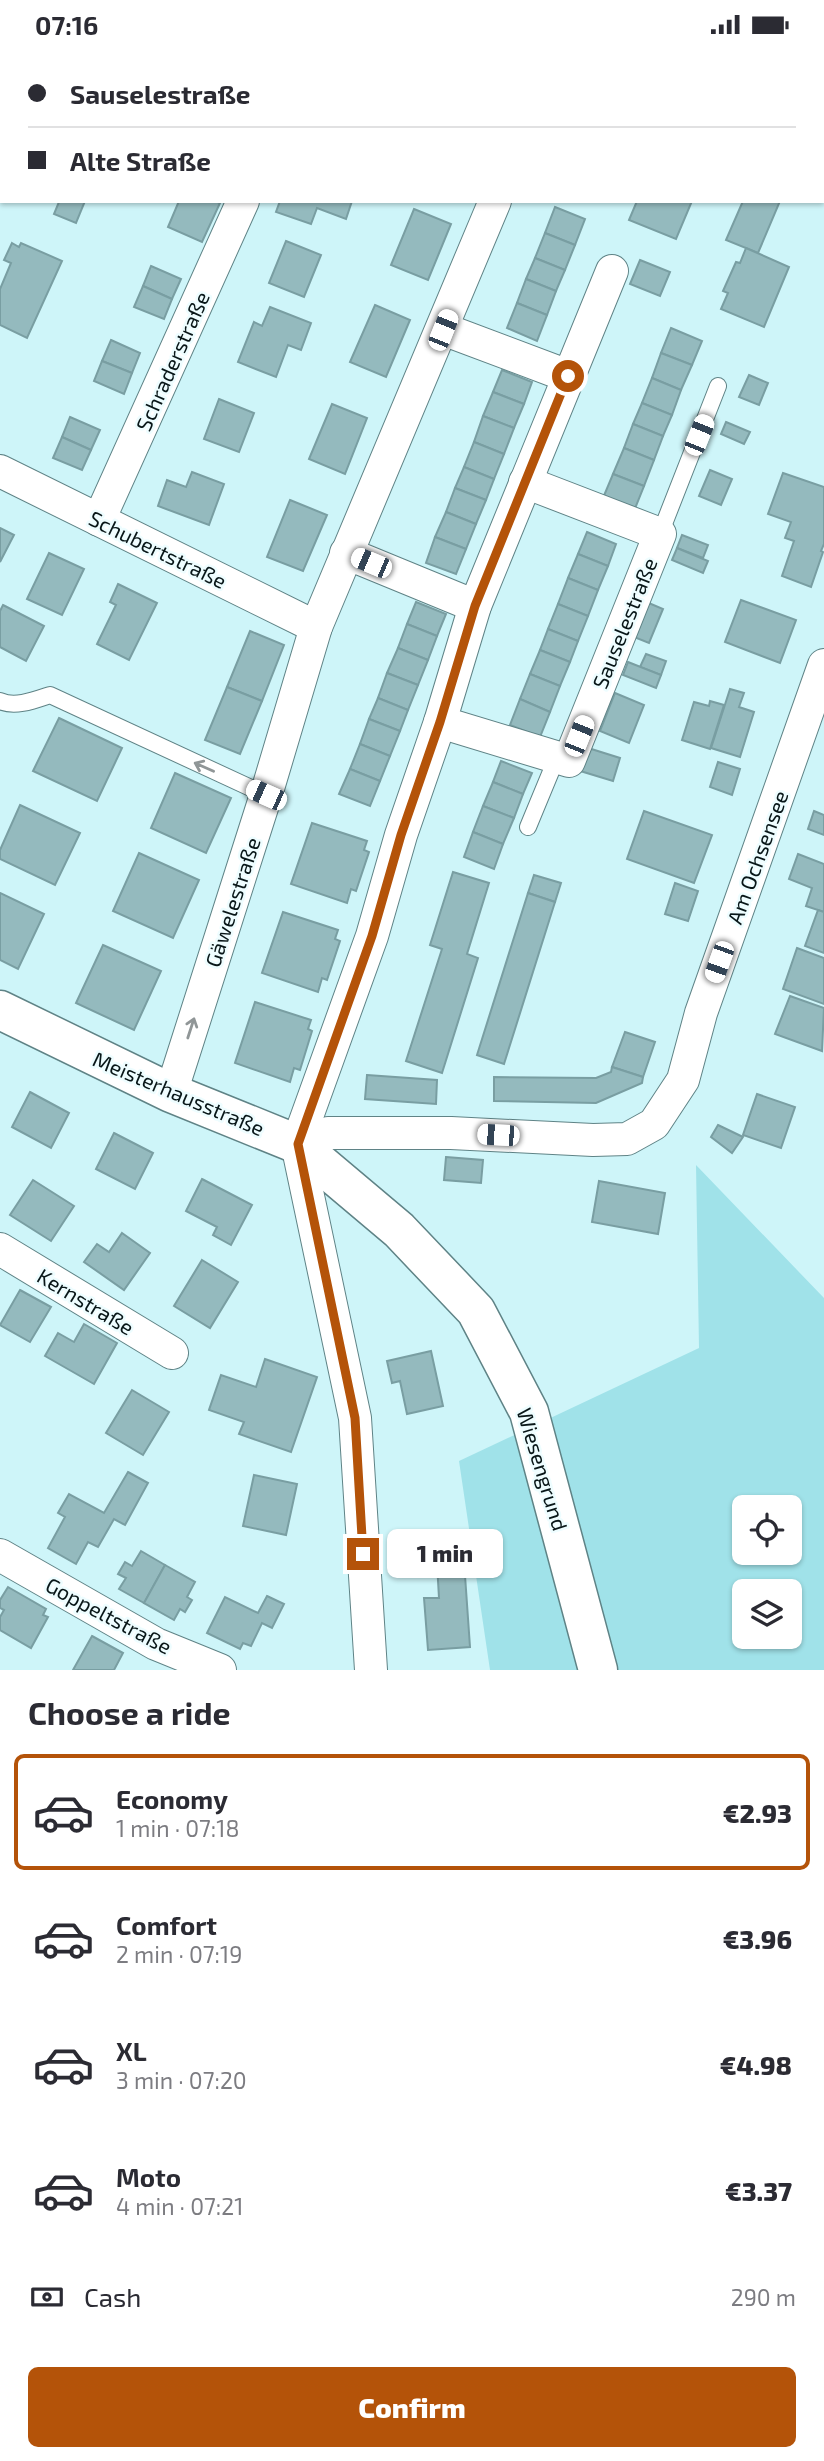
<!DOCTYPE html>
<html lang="en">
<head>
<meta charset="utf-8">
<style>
	body { margin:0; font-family:"Exo 2",sans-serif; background:#f2f2f3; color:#2b2b33; height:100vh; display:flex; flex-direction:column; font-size:26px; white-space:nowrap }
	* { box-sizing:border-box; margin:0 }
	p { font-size:23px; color:#7c7c81 }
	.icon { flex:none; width:38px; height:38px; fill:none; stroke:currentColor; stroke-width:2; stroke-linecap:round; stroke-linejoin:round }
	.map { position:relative; height:1621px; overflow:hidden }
	.drawer { display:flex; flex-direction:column; background:#fff; flex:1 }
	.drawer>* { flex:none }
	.hud { position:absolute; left:0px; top:0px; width:824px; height:154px; box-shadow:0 2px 5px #0004; display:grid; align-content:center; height:154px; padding:0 28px; background:#fff }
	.tools { position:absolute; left:732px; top:1446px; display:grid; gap:14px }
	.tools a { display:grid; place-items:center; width:70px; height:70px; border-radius:10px; background:#fff; box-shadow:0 2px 5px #0004; font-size:35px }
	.end { position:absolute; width:32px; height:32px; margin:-16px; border:9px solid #b45309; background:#fff; box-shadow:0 0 0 4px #fff }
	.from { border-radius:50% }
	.bubble { position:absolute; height:49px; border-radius:10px; background:#fff; box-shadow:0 2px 5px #0004; font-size:23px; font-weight:800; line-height:49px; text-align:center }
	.car { position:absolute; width:21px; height:42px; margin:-21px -10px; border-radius:9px; box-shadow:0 0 5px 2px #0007; background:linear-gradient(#fff 24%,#345 0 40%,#fff 0 76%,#345 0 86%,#fff 0) }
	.hud b { display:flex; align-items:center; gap:24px; height:66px; font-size:26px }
	.hud b+b { border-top:2px solid #e1e1e2 }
	.hud i { width:18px; height:18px; background:#2b2b33 }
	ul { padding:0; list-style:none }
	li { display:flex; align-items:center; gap:21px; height:116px; margin:0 14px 10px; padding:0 14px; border:4px solid transparent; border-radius:10px }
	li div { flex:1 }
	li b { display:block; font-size:26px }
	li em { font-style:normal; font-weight:800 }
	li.on { border-color:#b45309 }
	li>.icon { width:63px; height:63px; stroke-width:1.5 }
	h2 { padding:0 28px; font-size:32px; line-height:84px }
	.pay { display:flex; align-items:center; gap:18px; height:77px; padding:0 28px; font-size:26px }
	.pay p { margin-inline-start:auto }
	.action { display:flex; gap:14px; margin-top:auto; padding:14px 28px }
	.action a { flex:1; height:80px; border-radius:10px; background:#b45309; color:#fff; font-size:28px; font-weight:800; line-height:80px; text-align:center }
	.status { display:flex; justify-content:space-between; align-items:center; height:49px; padding:0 35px; background:#fff; direction:ltr }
	.status svg { height:19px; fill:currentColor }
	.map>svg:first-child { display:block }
	.green { fill:#a0e2e9; fill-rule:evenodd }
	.building { fill:#94babe; stroke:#799ea2; stroke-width:2 }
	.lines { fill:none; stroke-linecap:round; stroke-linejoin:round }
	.service-casing { stroke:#5f8386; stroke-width:18 }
	.minor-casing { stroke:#5f8386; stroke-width:34 }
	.tertiary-casing { stroke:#5f8386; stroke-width:41 }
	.service { stroke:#fff; stroke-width:16 }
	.minor { stroke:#fff; stroke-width:32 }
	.tertiary { stroke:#fff; stroke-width:38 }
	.oneway { stroke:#909697 }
	.route { stroke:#b45309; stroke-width:9 }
	.labels { text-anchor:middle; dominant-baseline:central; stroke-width:5; stroke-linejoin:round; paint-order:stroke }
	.street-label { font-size:21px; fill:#081618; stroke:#eefdff }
</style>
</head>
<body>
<div class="status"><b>07:16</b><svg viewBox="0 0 49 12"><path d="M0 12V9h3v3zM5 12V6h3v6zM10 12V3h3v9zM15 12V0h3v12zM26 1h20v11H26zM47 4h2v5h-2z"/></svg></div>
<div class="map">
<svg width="824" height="1621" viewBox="0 0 824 1621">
	<rect width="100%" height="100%" fill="#cef5f9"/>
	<path class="green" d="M 696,1116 L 824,1249 L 824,1621 L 490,1621 L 459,1412 L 699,1299 ZM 744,1458 L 789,1458 L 789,1503 L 744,1503 ZM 744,1542 L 789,1542 L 789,1587 L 744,1587 Z"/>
	<g class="building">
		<path d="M 82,0 L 147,0 L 150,2 L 81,2 Z"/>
		<path d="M 249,0 L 284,0 L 248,2 Z"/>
		<path d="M 478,0 L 524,0 L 528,2 L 477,2 Z"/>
		<path d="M 625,0 L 667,0 L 624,2 Z"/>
		<path d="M 58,152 L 85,152 L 76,174 L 54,165 L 59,153 Z"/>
		<path d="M 179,152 L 215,152 L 220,154 L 202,193 L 168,178 Z"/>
		<path d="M 280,152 L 352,152 L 346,170 L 317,159 L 311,175 L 276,163 Z"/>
		<path d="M 637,152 L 692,152 L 676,190 L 629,171 Z"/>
		<path d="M 743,152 L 780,152 L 758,204 L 726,191 Z"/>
		<path d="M 555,158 L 585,170 L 575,196 L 545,184 Z"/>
		<path d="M 414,160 L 451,175 L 428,231 L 391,216 Z"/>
		<path d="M 545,184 L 575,196 L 565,221 L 535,209 Z"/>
		<path d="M 286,192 L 321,206 L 304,248 L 269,234 Z"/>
		<path d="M 12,194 L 19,198 L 21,194 L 62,212 L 27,289 L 0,276 L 0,240 L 11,214 L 4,211 Z"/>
		<path d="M 746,199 L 789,218 L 764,278 L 721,260 L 728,244 L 723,242 L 736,213 L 740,214 Z"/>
		<path d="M 535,209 L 565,221 L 556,242 L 526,230 Z"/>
		<path d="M 640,211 L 670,223 L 660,247 L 630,235 Z"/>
		<path d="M 151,217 L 181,230 L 172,250 L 143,237 Z"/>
		<path d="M 526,230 L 556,242 L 547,266 L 517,254 Z"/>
		<path d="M 143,237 L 172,250 L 164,270 L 134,258 Z"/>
		<path d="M 517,254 L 547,266 L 537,292 L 507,279 Z"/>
		<path d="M 375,256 L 410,271 L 386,328 L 350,313 Z"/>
		<path d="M 270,258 L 311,274 L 301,301 L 288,296 L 276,328 L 238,313 L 254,273 L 262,277 Z"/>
		<path d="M 671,279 L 702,292 L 692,316 L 661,304 Z"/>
		<path d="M 111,291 L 140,304 L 132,324 L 102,312 Z"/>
		<path d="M 661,304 L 692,316 L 681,341 L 652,329 Z"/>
		<path d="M 102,312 L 132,324 L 124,345 L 94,332 Z"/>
		<path d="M 502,321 L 532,333 L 524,355 L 493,343 Z"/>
		<path d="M 749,326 L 768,334 L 759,356 L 739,348 Z"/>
		<path d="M 652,329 L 681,341 L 672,366 L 642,354 Z"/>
		<path d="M 493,343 L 524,355 L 514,379 L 483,367 Z"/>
		<path d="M 219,350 L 254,364 L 239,403 L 204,390 Z"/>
		<path d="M 642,354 L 672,366 L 663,387 L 633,375 Z"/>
		<path d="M 332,355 L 367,369 L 345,425 L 309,410 Z"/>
		<path d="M 483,367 L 514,379 L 504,405 L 474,393 Z"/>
		<path d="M 70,368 L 100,381 L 91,401 L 62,388 Z"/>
		<path d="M 726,373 L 750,383 L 744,395 L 721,385 Z"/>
		<path d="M 633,375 L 663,387 L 654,411 L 624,399 Z"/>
		<path d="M 62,388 L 91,401 L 82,421 L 53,409 Z"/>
		<path d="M 474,393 L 504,405 L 494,430 L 464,418 Z"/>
		<path d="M 624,399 L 654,411 L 644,437 L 613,425 Z"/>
		<path d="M 464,418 L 494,430 L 486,451 L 455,439 Z"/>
		<path d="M 710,421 L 732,430 L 721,456 L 699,447 Z"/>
		<path d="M 192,423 L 224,435 L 209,476 L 158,457 L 167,431 L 186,438 Z"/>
		<path d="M 783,424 L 824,438 L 824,495 L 821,502 L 823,503 L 811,538 L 782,527 L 794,492 L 785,489 L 791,473 L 768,465 Z"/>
		<path d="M 613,425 L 644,437 L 634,462 L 603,449 Z"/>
		<path d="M 455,439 L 486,451 L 476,475 L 446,463 Z"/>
		<path d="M 290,451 L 327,466 L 303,522 L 267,508 Z"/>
		<path d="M 446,463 L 476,475 L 466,500 L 435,488 Z"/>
		<path d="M 0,479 L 14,486 L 0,513 Z"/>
		<path d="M 587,483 L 616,495 L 608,517 L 578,505 Z"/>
		<path d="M 682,486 L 708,496 L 703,509 L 677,499 Z"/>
		<path d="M 435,488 L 466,500 L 456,525 L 426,514 Z"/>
		<path d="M 677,499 L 708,512 L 703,524 L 672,511 Z"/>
		<path d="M 49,504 L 84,520 L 62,566 L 27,550 Z"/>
		<path d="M 578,505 L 608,517 L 598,541 L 568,529 Z"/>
		<path d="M 568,529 L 598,541 L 588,567 L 558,555 Z"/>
		<path d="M 118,535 L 157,554 L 129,611 L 97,595 L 116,556 L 110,553 Z"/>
		<path d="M 741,551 L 796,571 L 780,614 L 725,593 Z"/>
		<path d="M 644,552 L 663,560 L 649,594 L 629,586 Z"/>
		<path d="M 416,553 L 446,565 L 437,587 L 407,575 Z"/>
		<path d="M 558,555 L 588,567 L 578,592 L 548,580 Z"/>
		<path d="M 3,556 L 44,577 L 26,612 L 0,598 L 0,562 Z"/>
		<path d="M 407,575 L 437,587 L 428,611 L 398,599 Z"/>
		<path d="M 548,580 L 578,592 L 570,613 L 540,601 Z"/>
		<path d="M 250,582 L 284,596 L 262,652 L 227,638 Z"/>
		<path d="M 398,599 L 428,611 L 418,636 L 387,624 Z"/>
		<path d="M 540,601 L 570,613 L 560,637 L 530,625 Z"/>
		<path d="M 646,605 L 666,612 L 661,626 L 640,618 Z"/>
		<path d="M 628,613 L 661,626 L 656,639 L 623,626 Z"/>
		<path d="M 387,624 L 418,636 L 408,661 L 378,649 Z"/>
		<path d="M 530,625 L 560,637 L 550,663 L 520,650 Z"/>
		<path d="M 227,638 L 262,652 L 240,705 L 205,691 Z"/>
		<path d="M 730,640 L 744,644 L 739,658 L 754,663 L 740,708 L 711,699 Z"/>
		<path d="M 615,644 L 644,656 L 629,694 L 600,682 Z"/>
		<path d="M 378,649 L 408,661 L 400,682 L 369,670 Z"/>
		<path d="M 520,650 L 550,663 L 540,688 L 510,676 Z"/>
		<path d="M 710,652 L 724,656 L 710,700 L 682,691 L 694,653 L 709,657 Z"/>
		<path d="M 59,669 L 122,699 L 97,752 L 33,722 Z"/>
		<path d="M 369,670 L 400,682 L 390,707 L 360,695 Z"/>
		<path d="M 360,695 L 390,707 L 380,732 L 350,720 Z"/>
		<path d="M 585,698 L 620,709 L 613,732 L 577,721 Z"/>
		<path d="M 501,712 L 532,724 L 523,745 L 493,733 Z"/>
		<path d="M 718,713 L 740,720 L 732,746 L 710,738 Z"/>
		<path d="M 350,720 L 380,732 L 370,757 L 339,745 Z"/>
		<path d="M 175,724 L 231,749 L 206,804 L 151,779 Z"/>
		<path d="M 493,733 L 523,745 L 514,769 L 483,757 Z"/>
		<path d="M 20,756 L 80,784 L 55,836 L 0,810 L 0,801 Z"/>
		<path d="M 483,757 L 514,769 L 503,795 L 473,783 Z"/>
		<path d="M 644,762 L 712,786 L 694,834 L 627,810 Z"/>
		<path d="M 814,762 L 824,766 L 824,786 L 808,780 Z"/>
		<path d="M 312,774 L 367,792 L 364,801 L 369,803 L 356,842 L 351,840 L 347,854 L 291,835 Z"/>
		<path d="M 473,783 L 503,795 L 494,820 L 464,808 Z"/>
		<path d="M 139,804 L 199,831 L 173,889 L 113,862 Z"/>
		<path d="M 798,805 L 824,815 L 824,863 L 806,857 L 812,839 L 789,830 Z"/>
		<path d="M 453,823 L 489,834 L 467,905 L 478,909 L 442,1024 L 406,1012 L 442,900 L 430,896 Z"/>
		<path d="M 534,826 L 561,834 L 555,853 L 528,844 Z"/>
		<path d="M 675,834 L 698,842 L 688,872 L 665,865 Z"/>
		<path d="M 0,844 L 44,865 L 18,920 L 0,911 Z"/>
		<path d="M 528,844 L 555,853 L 504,1015 L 477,1006 Z"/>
		<path d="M 818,861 L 824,863 L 824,904 L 805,897 Z"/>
		<path d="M 283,863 L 338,881 L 335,890 L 340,892 L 327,931 L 322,929 L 318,943 L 262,924 Z"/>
		<path d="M 103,896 L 161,922 L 134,981 L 76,954 Z"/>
		<path d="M 797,899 L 824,909 L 824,955 L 783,940 Z"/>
		<path d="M 790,947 L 824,959 L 822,1002 L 775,985 Z"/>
		<path d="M 255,953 L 311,971 L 308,980 L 312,982 L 300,1021 L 294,1019 L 290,1033 L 235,1014 Z"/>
		<path d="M 625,983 L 655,993 L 643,1028 L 612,1018 Z"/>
		<path d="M 612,1018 L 643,1028 L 642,1034 L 596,1054 L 494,1052 L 494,1028 L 596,1029 L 611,1023 Z"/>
		<path d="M 367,1026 L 437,1031 L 436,1055 L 365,1050 Z"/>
		<path d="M 30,1043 L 69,1064 L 51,1099 L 12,1078 Z"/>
		<path d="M 757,1045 L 795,1058 L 781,1099 L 743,1086 Z"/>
		<path d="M 718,1076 L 743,1088 L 732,1104 L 711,1088 Z"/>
		<path d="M 114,1084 L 153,1104 L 135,1140 L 96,1120 Z"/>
		<path d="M 446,1108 L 483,1111 L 481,1134 L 444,1131 Z"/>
		<path d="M 202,1130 L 252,1156 L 231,1196 L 213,1186 L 217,1178 L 186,1162 Z"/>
		<path d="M 33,1131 L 74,1157 L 51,1192 L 10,1166 Z"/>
		<path d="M 599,1132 L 665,1144 L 658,1185 L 592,1173 Z"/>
		<path d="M 122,1184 L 150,1204 L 124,1241 L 84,1213 L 97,1195 L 109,1203 Z"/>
		<path d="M 202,1211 L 238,1233 L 210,1279 L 174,1257 Z"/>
		<path d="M 20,1241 L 51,1258 L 30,1293 L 0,1276 Z"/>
		<path d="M 84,1275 L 117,1294 L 94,1335 L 45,1307 L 58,1284 L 74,1293 Z"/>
		<path d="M 431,1302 L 443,1357 L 407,1365 L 400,1332 L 392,1334 L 387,1312 Z"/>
		<path d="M 265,1310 L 317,1328 L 291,1403 L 239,1385 L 244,1373 L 209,1361 L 221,1326 L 256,1338 Z"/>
		<path d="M 132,1341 L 169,1363 L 143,1406 L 106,1384 Z"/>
		<path d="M 128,1423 L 148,1434 L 125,1476 L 114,1470 L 98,1498 L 88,1493 L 76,1515 L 48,1499 L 65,1468 L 58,1464 L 69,1445 L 104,1464 Z"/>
		<path d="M 254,1426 L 297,1435 L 286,1486 L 243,1477 Z"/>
		<path d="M 141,1502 L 165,1516 L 144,1554 L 119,1540 L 126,1529 L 118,1525 L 125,1513 L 132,1517 Z"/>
		<path d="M 464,1512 L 470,1598 L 428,1601 L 424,1549 L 439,1549 L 437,1514 Z"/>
		<path d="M 165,1516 L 195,1533 L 187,1548 L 192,1551 L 185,1563 L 180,1560 L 174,1571 L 144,1554 Z"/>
		<path d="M 8,1538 L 46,1560 L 43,1566 L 48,1568 L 31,1599 L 0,1581 L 0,1568 L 4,1561 L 0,1559 L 0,1551 Z"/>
		<path d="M 267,1547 L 284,1555 L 272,1579 L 262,1574 L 251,1597 L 243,1594 L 240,1600 L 207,1584 L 225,1548 L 258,1564 Z"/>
		<path d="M 92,1587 L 123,1604 L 114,1621 L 73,1621 Z"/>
	</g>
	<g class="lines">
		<g class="service-casing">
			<g id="service">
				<path d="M 660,485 L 718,337"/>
				<path d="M 0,652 C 15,659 35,651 50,646 L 266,746"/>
				<path d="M 528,778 L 557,708"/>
			</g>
		</g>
		<g class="minor-casing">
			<g id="minor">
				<path d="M 16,2 L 17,0"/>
				<path d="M 306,2 L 307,0"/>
				<path d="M 554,2 L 554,0"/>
				<path d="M 0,37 L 2,33"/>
				<path d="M 443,280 L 568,327"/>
				<path d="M 0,422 L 316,578"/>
				<path d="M 99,471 L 243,152"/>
				<path d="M 346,504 L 475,557"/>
				<path d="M 440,673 L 569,712 L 660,485 L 525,433"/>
				<path d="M 171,1044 L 266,746 L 316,578 L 495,152"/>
				<path d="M 297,1095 L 372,887 L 401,786 L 440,673 L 475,557 L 612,222"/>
				<path d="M 297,1095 L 328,1084 L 451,1084 L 593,1091 L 627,1090 L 654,1075 L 683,1031 L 701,964 L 824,616"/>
				<path d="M 297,1095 L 355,1369 L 371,1621"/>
				<path d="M 0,1200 L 172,1304"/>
				<path d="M 0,1506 L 156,1595 L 220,1621"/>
			</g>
		</g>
		<g class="tertiary-casing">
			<path id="tertiary" d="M 0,961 L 171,1044 L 297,1095 L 399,1181 L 476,1262 L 529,1363 L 598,1621"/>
		</g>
		<use href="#service" class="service"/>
		<use href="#minor" class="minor"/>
		<use href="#tertiary" class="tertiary"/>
	</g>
	<defs><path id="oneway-shaft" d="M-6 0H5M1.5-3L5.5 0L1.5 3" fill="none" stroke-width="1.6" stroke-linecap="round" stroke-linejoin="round" transform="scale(1.75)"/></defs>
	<g class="oneway">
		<use href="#oneway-shaft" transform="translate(204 718) rotate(-156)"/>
		<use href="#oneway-shaft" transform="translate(191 979) rotate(-72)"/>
	</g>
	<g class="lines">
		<path class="route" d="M 363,1505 L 355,1369 L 298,1095 L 372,887 L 401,786 L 440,673 L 475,557 L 568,327"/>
	</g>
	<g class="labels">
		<g class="street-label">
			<text transform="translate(172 312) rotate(-66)">Schraderstraße</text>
			<text transform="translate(158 500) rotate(26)">Schubertstraße</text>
			<text transform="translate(624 574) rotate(-68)">Sauselestraße</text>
			<text transform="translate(757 808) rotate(-70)">Am Ochsensee</text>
			<text transform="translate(232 853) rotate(-72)">Gäwelestraße</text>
			<text transform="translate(179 1044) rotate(23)">Meisterhausstraße</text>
			<text transform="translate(86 1252) rotate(31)">Kernstraße</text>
			<text transform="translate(543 1420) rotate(73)">Wiesengrund</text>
			<text transform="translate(109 1566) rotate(28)">Goppeltstraße</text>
		</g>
	</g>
</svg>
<div class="tools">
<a><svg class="icon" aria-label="locate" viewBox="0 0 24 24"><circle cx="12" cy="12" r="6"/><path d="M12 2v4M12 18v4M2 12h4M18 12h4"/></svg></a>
<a><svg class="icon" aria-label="layers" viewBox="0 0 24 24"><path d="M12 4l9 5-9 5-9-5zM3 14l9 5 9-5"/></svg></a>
</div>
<i class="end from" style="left:568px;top:327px"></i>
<i class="end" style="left:363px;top:1505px"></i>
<div class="bubble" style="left:387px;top:1480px;width:116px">1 min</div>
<i class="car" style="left:443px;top:281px;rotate:22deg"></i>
<i class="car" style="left:699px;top:386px;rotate:22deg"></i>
<i class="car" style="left:371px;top:514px;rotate:293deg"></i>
<i class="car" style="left:579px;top:687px;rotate:22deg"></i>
<i class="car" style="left:266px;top:746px;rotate:294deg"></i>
<i class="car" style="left:719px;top:913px;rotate:200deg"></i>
<i class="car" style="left:498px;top:1086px;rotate:273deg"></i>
<div class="hud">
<b><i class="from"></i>Sauselestraße</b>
<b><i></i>Alte Straße</b>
</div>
</div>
<section class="drawer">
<h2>Choose a ride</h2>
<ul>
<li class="on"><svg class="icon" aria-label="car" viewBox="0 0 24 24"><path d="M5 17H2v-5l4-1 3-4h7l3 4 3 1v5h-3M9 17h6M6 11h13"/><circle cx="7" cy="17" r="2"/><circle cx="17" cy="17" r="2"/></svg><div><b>Economy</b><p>1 min · 07:18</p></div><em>€2.93</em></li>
<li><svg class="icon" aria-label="car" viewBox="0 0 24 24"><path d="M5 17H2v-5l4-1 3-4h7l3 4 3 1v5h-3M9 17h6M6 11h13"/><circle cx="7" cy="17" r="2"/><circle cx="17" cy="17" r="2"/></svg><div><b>Comfort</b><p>2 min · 07:19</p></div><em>€3.96</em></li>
<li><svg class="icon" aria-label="car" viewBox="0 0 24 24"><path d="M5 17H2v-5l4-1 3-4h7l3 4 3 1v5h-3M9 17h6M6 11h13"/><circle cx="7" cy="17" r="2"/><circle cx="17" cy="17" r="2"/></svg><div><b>XL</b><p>3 min · 07:20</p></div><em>€4.98</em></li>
<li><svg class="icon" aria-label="car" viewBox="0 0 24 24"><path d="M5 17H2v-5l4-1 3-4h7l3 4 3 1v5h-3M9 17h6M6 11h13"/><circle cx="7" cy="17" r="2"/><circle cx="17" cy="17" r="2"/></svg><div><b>Moto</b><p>4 min · 07:21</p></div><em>€3.37</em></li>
</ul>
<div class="pay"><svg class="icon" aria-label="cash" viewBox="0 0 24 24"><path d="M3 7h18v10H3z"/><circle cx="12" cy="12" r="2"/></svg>Cash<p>290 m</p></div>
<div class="action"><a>Confirm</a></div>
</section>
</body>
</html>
